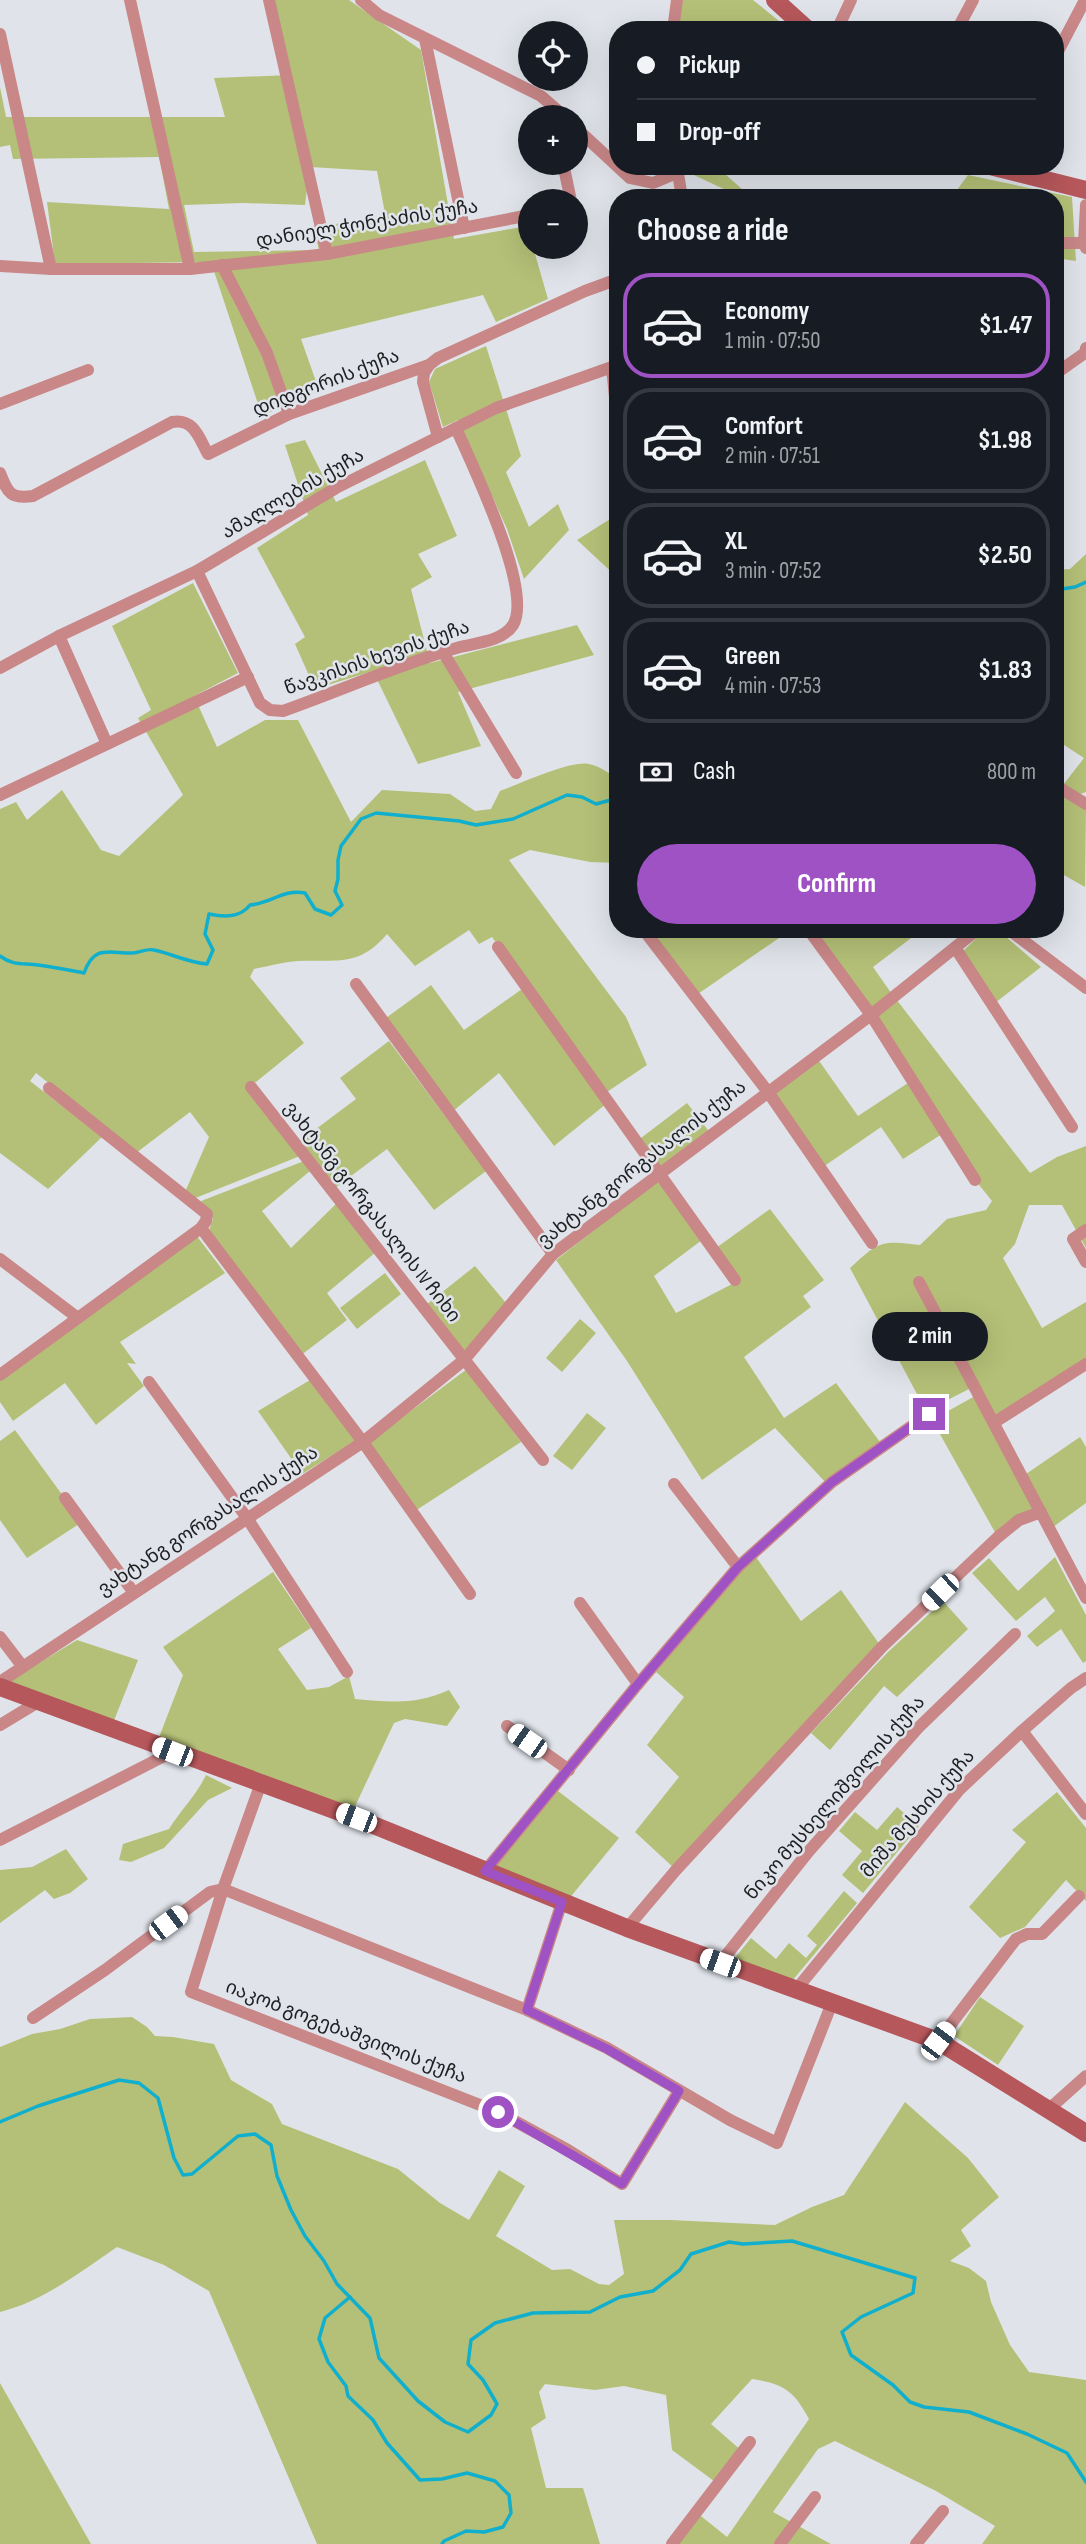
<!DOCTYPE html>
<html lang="en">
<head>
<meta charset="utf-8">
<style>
	body { margin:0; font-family:"Sofia Sans Condensed","Noto Sans Georgian",sans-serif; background:#242831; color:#f1f3f6; height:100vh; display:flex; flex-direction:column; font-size:26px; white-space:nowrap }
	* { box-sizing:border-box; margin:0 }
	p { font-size:23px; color:#9ea1a6 }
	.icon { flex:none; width:38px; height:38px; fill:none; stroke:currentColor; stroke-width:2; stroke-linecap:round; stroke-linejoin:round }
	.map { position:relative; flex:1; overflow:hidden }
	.sheet { position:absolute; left:609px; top:189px; width:455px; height:749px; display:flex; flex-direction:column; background:#171b24; border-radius:28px; box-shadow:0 7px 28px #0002 }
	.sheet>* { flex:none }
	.hud { position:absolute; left:609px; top:21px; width:455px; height:154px; border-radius:28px; box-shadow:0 7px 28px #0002; display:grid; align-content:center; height:154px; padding:0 28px; background:#171b24 }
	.tools { position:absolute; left:518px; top:21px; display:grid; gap:14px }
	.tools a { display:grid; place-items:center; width:70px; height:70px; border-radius:50%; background:#171b24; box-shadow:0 7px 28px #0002; font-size:35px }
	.end { position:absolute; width:32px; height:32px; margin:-16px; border:9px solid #9e52c3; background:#fff; box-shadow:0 0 0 4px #fff }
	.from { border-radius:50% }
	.bubble { position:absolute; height:49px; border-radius:24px; background:#171b24; box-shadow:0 7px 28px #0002; font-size:23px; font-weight:700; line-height:49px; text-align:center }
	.car { position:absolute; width:21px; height:42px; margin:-21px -10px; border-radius:9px; box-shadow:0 0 5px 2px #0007; background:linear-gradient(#fff 24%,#345 0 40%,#fff 0 76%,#345 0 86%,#fff 0) }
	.hud b { display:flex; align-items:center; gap:24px; height:66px; font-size:26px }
	.hud b+b { border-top:2px solid #363941 }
	.hud i { width:18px; height:18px; background:#f1f3f6 }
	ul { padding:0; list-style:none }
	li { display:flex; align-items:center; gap:21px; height:105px; margin:0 14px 10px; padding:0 14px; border:4px solid #363941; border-radius:28px }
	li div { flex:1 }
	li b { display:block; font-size:26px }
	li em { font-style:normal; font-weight:700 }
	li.current { border-color:#9e52c3 }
	li>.icon { width:63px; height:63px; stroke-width:1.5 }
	h2 { padding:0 28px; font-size:32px; line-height:84px }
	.pay { display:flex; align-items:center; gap:18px; height:77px; padding:0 28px; font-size:26px }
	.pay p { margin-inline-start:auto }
	.button { display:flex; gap:14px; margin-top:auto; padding:14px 28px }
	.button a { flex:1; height:80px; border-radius:42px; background:#9e52c3; color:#fff; font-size:28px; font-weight:700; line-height:80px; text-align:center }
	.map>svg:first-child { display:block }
	.green { fill:#b4c077; fill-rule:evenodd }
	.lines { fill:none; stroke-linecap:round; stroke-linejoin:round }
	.stream { stroke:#11afce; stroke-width:3.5 }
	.street { stroke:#c98788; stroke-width:12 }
	.secondary { stroke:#b6575b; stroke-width:18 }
	.route { stroke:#9e52c3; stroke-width:9 }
	.labels { text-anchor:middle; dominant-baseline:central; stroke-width:5; stroke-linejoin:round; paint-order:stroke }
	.street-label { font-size:19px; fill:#1d1f21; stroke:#e0e4ea }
</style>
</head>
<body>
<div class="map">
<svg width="1086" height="2544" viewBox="0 0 1086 2544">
	<rect width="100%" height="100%" fill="#e0e4ea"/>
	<g class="green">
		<path d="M 273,0 L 349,0 L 421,50 L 454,239 L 527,226 L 530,247 L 533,247 L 548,299 L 496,322 L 483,295 L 301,339 L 319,390 L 262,416 L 211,262 L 55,264 L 47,202 L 169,209 L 159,157 L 13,159 L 10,145 L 0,147 L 0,87 L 6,117 L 225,117 L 214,78 L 291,75 ZM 310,167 L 377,171 L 386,219 L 313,226 L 319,250 L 194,252 L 184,205 L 243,203 L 305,205 Z"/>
		<path d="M 679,0 L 753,0 L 789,29 L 677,30 Z"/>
		<path d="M 681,166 L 716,166 L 752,198 L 743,198 L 681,169 Z"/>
		<path d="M 968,175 L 1072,197 L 1076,261 L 1055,258 L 1055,198 L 951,198 Z"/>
		<path d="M 486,346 L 521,456 L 506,472 L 529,527 L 558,504 L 569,530 L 524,579 L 507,529 L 458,420 L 443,427 L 429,382 L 435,369 Z"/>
		<path d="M 305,440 L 336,502 L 425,460 L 457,536 L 418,554 L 432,577 L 411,589 L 430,663 L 577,625 L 594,655 L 458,692 L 481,746 L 418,764 L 373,671 L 315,689 L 295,644 L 305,637 L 257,548 L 308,515 L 285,445 Z"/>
		<path d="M 618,514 L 618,578 L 577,540 Z"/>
		<path d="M 1086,554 L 1086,792 L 1077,795 L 1063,785 L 1084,758 L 1055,739 L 1055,570 L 1070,569 Z"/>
		<path d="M 193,583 L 238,673 L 194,696 L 217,747 L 265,720 L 298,720 L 351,822 L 382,790 L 450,794 L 475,811 L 491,809 L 500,791 C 519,784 571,760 589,764 C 599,766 609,773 618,779 L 618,863 L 590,862 L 530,850 L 509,860 L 626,1017 L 647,1065 L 604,1094 L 492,937 L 479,944 L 469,930 L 415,966 L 387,934 C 358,968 337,959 298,961 C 283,962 269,966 254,969 L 250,977 L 304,1043 L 256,1082 L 247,1085 L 300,1156 L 193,1199 L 185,1192 L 209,1137 L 190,1112 L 136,1153 L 36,1073 L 30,1081 L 102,1137 L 48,1189 L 0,1153 L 0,809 L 16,802 L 27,820 L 62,790 L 101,850 L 119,856 L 183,795 L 138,718 L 151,710 L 112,626 Z"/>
		<path d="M 1055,788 L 1086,808 L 1085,887 L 1055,870 Z"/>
		<path d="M 655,929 L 792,929 L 695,996 L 647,935 Z"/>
		<path d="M 818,929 L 923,929 L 873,967 L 894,997 L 871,1015 L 812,934 Z"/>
		<path d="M 986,929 L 997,929 L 1041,967 L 995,1003 L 961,953 Z"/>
		<path d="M 431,985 L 464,1030 L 522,989 L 606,1104 L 554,1146 L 499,1073 L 452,1112 L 386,1018 Z"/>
		<path d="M 896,999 L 1030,1173 L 1057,1157 L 1086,1146 L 1086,1248 L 1062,1205 L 1029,1205 L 1015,1244 L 1003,1258 L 1042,1328 L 1086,1302 L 1086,1361 L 997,1417 L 971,1388 L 926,1411 L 850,1268 C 879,1241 881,1240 920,1245 L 947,1219 L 986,1210 L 992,1201 L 976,1181 L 876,1015 Z"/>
		<path d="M 389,1041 L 486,1171 L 434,1210 L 387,1149 L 335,1188 L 300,1141 L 356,1099 L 340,1078 Z"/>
		<path d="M 817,1058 L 858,1116 L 911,1081 L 942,1134 L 903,1159 L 881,1127 L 823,1167 L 772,1092 Z"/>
		<path d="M 687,1103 L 711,1134 L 660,1173 L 637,1141 Z"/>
		<path d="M 304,1161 L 310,1171 L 262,1211 L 291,1248 L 337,1203 L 376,1252 L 327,1293 L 347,1320 L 300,1356 L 208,1233 L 213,1219 L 201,1201 Z"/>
		<path d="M 660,1179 L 702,1240 L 654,1276 L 676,1313 L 738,1281 L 716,1248 L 770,1209 L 824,1280 L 803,1296 L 811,1307 L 744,1357 L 784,1418 L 836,1383 L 880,1442 L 827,1484 L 775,1428 L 702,1480 L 627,1361 L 556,1260 Z"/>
		<path d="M 196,1235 L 225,1273 L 120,1342 L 136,1364 L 127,1363 L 144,1386 L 96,1425 L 65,1383 L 13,1421 L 0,1402 L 0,1379 Z"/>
		<path d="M 475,1266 L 506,1303 L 464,1355 L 426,1305 Z"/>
		<path d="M 385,1273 L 401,1294 L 357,1329 L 340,1308 Z"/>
		<path d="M 580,1319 L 596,1333 L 562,1372 L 546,1358 Z"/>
		<path d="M 467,1369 L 521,1442 L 415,1511 L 368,1443 Z"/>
		<path d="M 310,1380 L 357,1440 L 302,1474 L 258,1411 Z"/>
		<path d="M 975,1396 L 1035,1510 L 996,1534 L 932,1420 Z"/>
		<path d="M 587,1413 L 606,1428 L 572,1470 L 553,1456 Z"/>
		<path d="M 15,1430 L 82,1522 L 27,1558 L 0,1520 L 0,1441 Z"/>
		<path d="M 1080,1437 L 1086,1447 L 1086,1503 L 1053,1527 L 1026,1474 Z"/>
		<path d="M 756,1557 L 801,1621 L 841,1590 L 880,1645 L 674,1868 L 635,1832 L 679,1777 L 647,1745 L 684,1697 L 656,1672 L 734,1578 Z"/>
		<path d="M 1055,1557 L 1086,1615 L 1086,1661 L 1083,1663 L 1061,1629 L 1037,1647 L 1027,1636 L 1055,1611 L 1045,1597 L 1016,1621 L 972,1573 L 989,1558 L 1018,1591 Z"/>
		<path d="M 273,1572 L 311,1628 L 278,1649 L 307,1690 L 329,1687 L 349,1676 L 355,1699 C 391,1702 416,1705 449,1690 L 460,1707 L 447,1726 L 405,1719 L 394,1723 L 352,1813 L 158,1740 L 183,1675 L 163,1647 Z"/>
		<path d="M 943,1601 L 968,1629 L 897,1697 L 884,1686 L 830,1750 L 811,1733 L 888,1652 Z"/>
		<path d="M 77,1640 L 138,1660 L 113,1723 L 6,1683 Z"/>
		<path d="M 206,1775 L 232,1788 L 208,1800 L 164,1848 L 131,1862 L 119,1860 L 123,1844 L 169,1829 C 181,1810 197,1794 206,1775 Z"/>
		<path d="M 558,1791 L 619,1838 L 568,1900 L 493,1869 Z"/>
		<path d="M 1057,1792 L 1086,1828 L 1086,1901 L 1066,1880 L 1025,1927 L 1000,1938 L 969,1907 L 1026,1842 L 1012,1830 Z"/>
		<path d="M 897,1807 L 919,1826 L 863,1893 L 842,1875 L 862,1851 L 839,1831 L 855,1812 L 877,1830 Z"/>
		<path d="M 66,1849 L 88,1879 L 70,1893 L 54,1899 L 45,1890 L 0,1923 L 0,1870 L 32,1867 Z"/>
		<path d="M 844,1891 L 857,1903 L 792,1981 L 734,1959 L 751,1938 L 776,1959 L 789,1943 L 806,1958 L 817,1945 L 807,1936 Z"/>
		<path d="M 980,1997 L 1024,2026 L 998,2065 L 954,2036 Z"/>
		<path d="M 132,2017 L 147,2027 L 155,2036 L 173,2037 L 214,2044 L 231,2080 L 272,2104 L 282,2124 L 398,2169 L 440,2203 L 469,2220 L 499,2170 L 525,2186 L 496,2236 L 552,2270 L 570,2269 L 599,2284 L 609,2285 L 624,2274 L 614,2220 L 671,2220 L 775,2225 L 812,2207 L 844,2195 L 905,2102 L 968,2158 L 999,2197 L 961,2230 L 971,2246 L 950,2261 L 969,2268 L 986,2281 L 991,2302 L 1010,2345 L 1029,2372 L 1086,2380 L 1086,2544 L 982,2544 L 995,2526 L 936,2491 L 835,2441 L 818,2449 L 773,2512 L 831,2544 L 672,2544 L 696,2512 L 727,2537 L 809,2419 C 794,2391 784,2384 752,2379 L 711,2424 L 743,2452 L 718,2484 L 672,2450 L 666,2395 L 624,2386 L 595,2390 L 545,2384 L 539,2392 L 546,2418 L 531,2428 L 546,2488 L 583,2488 L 600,2544 L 317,2544 L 209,2291 L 164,2265 L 117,2247 C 80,2272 44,2301 0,2312 L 0,2047 L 32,2034 L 60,2029 L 90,2019 Z"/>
		<path d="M 0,2383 L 91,2544 L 0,2544 Z"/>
	</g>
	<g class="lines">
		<g class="stream">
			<path d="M 1055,590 L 1075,587 L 1086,582"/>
			<path d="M 0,956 C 13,966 23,963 38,965 C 53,967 68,970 84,973 C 94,945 107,953 132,953 C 140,953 147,948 154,950 C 173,954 186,962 207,964 L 213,950 L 205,934 L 209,914 C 224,917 240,918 250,905 C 273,903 282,889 305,893 L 315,909 L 331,915 L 342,905 L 335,891 L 338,879 L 338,860 L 341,846 L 361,819 L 376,813 L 459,821 L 476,825 L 513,819 L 567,795 L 582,797 L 596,804 L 618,798"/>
			<path d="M 0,2122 L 38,2106 L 119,2080 L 139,2083 L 158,2098 L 174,2158 L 183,2175 L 192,2174 L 238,2136 L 255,2134 L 271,2145 L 277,2176 L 291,2210 L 305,2236 L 324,2261 L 337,2284 L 370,2318 L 379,2358 L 418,2401 L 445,2422 L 468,2432 L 491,2415 L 497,2404 L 483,2380 L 468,2364 L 471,2340 L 495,2323 L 533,2313 L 590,2312 L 620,2297 L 653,2291 L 680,2270 L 691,2254 L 729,2242 L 743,2244 L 792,2241 L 915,2278 L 913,2293 L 861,2317 L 842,2332 L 851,2355 L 893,2385 L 910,2402 L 924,2407 L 969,2412 L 1027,2434 L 1067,2453 L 1086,2482"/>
			<path d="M 350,2297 L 325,2318 L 319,2339 L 328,2362 L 346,2386 L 348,2396 L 373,2420 L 387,2443 L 420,2480 L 442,2479 L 467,2473 L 495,2481 L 509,2495 L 511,2513 L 503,2527 L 484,2532 L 466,2531 L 444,2541 L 442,2544"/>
		</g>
		<g class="street">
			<path d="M 130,0 L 190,269"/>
			<path d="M 269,0 L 327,254"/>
			<path d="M 361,0 L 379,15 L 541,96 L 565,117"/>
			<path d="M 673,30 L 677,0"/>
			<path d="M 837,30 L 851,0"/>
			<path d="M 957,30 L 973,0"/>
			<path d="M 0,34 L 51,269"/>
			<path d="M 425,39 L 464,228"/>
			<path d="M 1055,57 L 1085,0"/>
			<path d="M 576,128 L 630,178 L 653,183 L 679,172"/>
			<path d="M 563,163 L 571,201"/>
			<path d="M 677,167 L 682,198"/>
			<path d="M 1086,205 L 1084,243 L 1086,248"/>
			<path d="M 1055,243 L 1084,243"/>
			<path d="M 222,265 L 267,353 L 289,414"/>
			<path d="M 0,266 L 51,269 L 190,269 L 327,254 L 530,215"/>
			<path d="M 429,365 L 424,373 L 423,382 L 438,437"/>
			<path d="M 1055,374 L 1085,353 L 1086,348"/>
			<path d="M 0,404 L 88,370"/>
			<path d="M 0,473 C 8,494 11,499 33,496 L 172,422 C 194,418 199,438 208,454 L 289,414 L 429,365 L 438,358 L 585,291 L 618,279"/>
			<path d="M 197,571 L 260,703 L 270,710 L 283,711 C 342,690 400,664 460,647 C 476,643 503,641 513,625 C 534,591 472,465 456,428"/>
			<path d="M 59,636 L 107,744"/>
			<path d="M 443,652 L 516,773"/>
			<path d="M 0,668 L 59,636 L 197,571 L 336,488 L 496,408 L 612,367 L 618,427"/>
			<path d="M 1055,785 L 1086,804"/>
			<path d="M 0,795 L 248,677"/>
			<path d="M 643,929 L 768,1092 L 872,1243"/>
			<path d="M 808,929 L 871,1015 L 975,1180"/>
			<path d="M 1008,929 L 1086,988"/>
			<path d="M 498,947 L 735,1280"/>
			<path d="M 956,949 L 1072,1127"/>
			<path d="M 356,984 L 553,1254"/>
			<path d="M 251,1087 L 543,1460"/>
			<path d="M 201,1228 L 363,1442 L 470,1594"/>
			<path d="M 1086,1230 L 1073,1239 L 1086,1262"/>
			<path d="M 0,1259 L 78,1318"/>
			<path d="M 919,1282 L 1086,1598"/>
			<path d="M 0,1375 L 201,1228 L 206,1221 L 207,1214 L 49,1088"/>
			<path d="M 149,1382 L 247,1518 L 347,1672"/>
			<path d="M 995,1422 L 1086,1364"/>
			<path d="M 674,1484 L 738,1567"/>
			<path d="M 65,1498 L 134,1593"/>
			<path d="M 580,1603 L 638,1684"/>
			<path d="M 0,1637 L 23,1667"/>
			<path d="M 0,1682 L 363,1442 L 464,1360 L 553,1254 L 871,1015 L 978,929"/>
			<path d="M 0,1725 L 38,1702"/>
			<path d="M 507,1726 L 569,1770"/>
			<path d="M 1022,1731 L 1086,1814"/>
			<path d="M 261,1783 L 223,1889 L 191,1992 L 498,2112 L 568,2150 L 622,2184 L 679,2091"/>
			<path d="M 0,1840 L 172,1752"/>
			<path d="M 485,1871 L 638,1684 L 738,1567 L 832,1482 L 929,1414"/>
			<path d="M 627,1928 L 676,1870 L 882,1647 L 998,1537 L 1019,1520 L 1041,1512"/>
			<path d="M 720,1963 L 809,1851 L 918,1728 L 1015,1634"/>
			<path d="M 795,1991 L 960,1789 L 1022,1731 L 1071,1688 L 1086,1678"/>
			<path d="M 527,2010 L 562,1902"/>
			<path d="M 33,2018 L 105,1970 L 210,1892 L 223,1889 L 527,2010 L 607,2048 L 730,2120 L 777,2143 L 832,2003"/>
			<path d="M 938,2041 L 1016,1939 L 1027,1934 L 1042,1934 L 1079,1896"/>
			<path d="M 1048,2110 L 1086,2076"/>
			<path d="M 672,2544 L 750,2442"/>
			<path d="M 780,2544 L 815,2497"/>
			<path d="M 916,2544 L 943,2511"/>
		</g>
		<g class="secondary">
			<path d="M 775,0 L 808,30"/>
			<path d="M 990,166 L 1086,190"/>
			<path d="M 0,1687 L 356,1818 L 627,1928 L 938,2041 L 1086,2133"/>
		</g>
	</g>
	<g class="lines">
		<path class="route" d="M 498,2112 L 622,2184 L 679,2091 L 607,2049 L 527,2010 L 562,1902 L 485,1871 L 638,1684 L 738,1567 L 832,1482 L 929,1414"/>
	</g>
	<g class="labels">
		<g class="street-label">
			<text transform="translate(367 224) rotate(-9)">დანიელ ჭონქაძის ქუჩა</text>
			<text transform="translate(326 383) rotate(-21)">დიდგორის ქუჩა</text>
			<text transform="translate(293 494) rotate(-30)">ამაღლების ქუჩა</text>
			<text transform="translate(377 658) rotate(-19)">წავკისის ხევის ქუჩა</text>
			<text transform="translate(642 1164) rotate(-38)">ვახტანგ გორგასალის ქუჩა</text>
			<text transform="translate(372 1212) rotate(52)">ვახტანგ გორგასალის IV ჩიხი</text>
			<text transform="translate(208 1521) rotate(-33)">ვახტანგ გორგასალის ქუჩა</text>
			<text transform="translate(835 1798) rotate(-49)">ნიკო მუსხელიშვილის ქუჩა</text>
			<text transform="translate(918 1814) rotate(-49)">მიშა მესხის ქუჩა</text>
			<text transform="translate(346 2032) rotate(21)">იაკობ გოგებაშვილის ქუჩა</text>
		</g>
	</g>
</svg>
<div class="tools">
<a><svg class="icon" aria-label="locate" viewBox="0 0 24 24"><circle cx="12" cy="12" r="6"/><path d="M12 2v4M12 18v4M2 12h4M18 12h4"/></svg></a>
<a>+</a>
<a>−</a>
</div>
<i class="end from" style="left:498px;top:2112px"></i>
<i class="end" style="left:929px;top:1414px"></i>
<div class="bubble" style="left:872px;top:1312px;width:116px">2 min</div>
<i class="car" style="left:940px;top:1592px;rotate:226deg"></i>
<i class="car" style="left:527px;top:1741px;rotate:305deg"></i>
<i class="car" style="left:172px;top:1752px;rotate:291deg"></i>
<i class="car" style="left:356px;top:1818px;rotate:291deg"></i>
<i class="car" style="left:168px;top:1923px;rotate:53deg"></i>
<i class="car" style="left:720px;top:1963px;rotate:290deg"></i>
<i class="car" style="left:938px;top:2041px;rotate:37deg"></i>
<div class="hud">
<b><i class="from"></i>Pickup</b>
<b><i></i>Drop-off</b>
</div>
<section class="sheet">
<h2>Choose a ride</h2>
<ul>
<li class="current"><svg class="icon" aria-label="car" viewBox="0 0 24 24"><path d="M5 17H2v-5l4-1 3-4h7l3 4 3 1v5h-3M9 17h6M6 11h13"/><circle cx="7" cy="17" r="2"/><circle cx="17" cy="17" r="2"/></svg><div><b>Economy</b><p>1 min · 07:50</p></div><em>$1.47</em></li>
<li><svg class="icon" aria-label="car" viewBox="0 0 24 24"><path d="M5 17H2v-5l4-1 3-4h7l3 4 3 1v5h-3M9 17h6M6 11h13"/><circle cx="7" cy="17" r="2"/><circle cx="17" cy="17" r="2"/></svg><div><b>Comfort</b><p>2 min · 07:51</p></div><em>$1.98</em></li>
<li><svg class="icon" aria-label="car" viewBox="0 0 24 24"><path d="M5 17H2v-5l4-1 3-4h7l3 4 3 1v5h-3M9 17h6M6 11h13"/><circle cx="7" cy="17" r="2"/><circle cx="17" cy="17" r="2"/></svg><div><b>XL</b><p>3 min · 07:52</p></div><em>$2.50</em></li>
<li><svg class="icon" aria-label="car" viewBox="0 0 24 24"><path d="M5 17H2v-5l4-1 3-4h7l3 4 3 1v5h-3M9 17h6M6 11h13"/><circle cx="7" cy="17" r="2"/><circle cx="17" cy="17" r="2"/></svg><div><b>Green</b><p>4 min · 07:53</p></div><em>$1.83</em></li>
</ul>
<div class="pay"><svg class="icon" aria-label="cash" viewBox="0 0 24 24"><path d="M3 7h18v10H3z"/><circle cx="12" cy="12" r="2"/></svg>Cash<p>800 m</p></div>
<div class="button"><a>Confirm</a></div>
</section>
</div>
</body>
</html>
